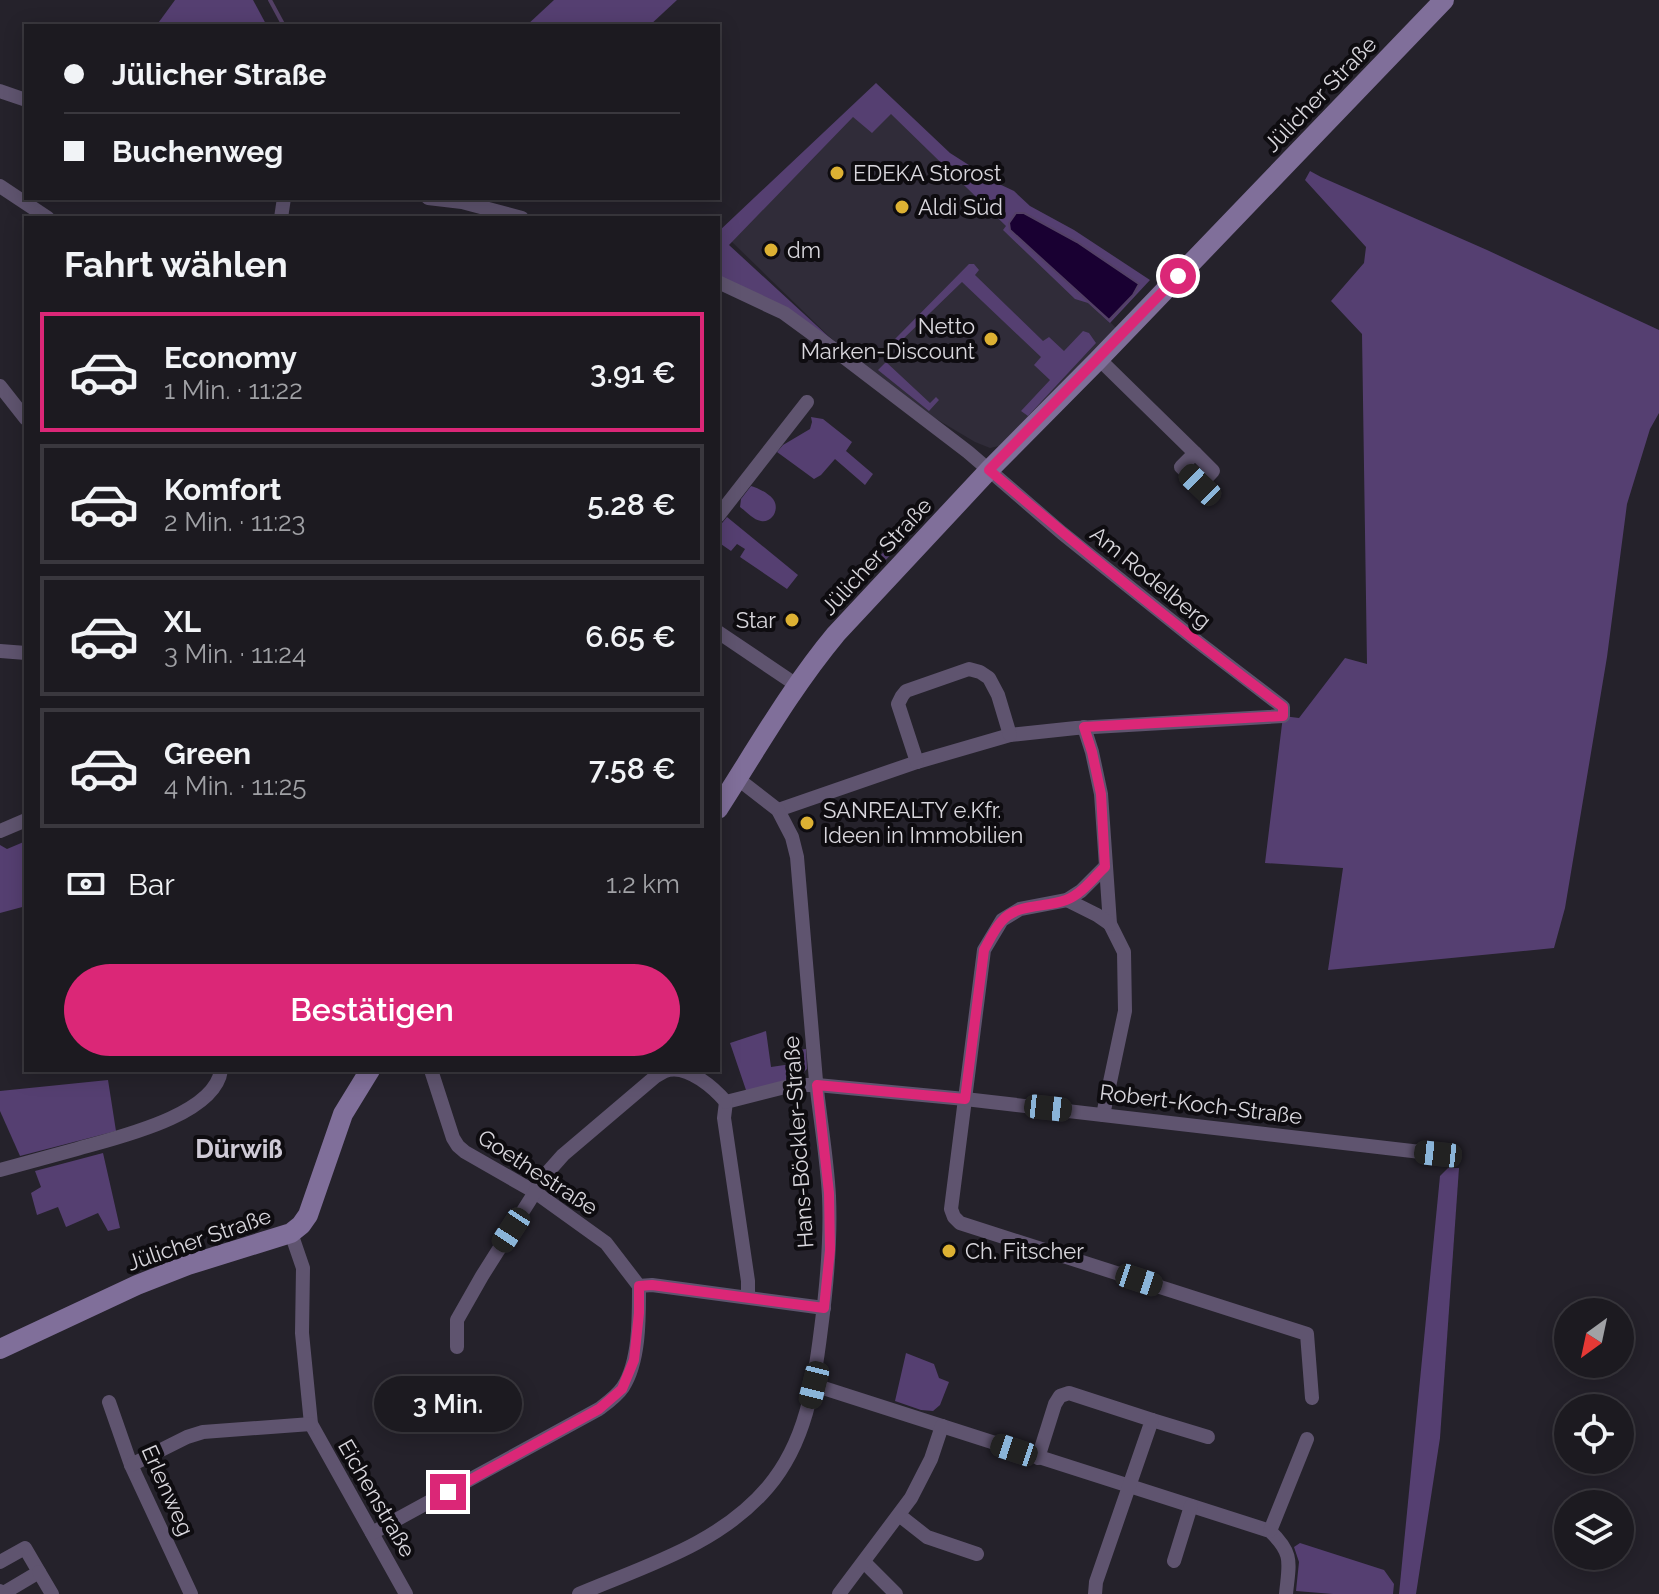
<!DOCTYPE html>
<html lang="de">
<head>
<meta charset="utf-8">
<style>
	body { margin:0; font-family:Raleway,sans-serif; background:#252329; color:#f1f3f6; height:100vh; display:flex; flex-direction:column; font-size:30px; white-space:nowrap }
	* { box-sizing:border-box; margin:0 }
	p { font-size:26px; color:#a0a1a5 }
	.icon { flex:none; width:44px; height:44px; fill:none; stroke:currentColor; stroke-width:2; stroke-linecap:round; stroke-linejoin:round }
	.map { position:relative; flex:1; overflow:hidden }
	.details { position:absolute; left:24px; top:216px; width:696px; height:856px; display:flex; flex-direction:column; background:#1c1a20; border-radius:0px; box-shadow:0 4px 20px #0003,0 0 0 2px #3a383e }
	.details>* { flex:none }
	.hud { position:absolute; left:24px; top:24px; width:696px; height:176px; border-radius:0px; box-shadow:0 4px 20px #0003,0 0 0 2px #3a383e; display:grid; align-content:center; height:176px; padding:0 40px; background:#1c1a20 }
	.needle { width:52px; rotate:213deg }
	.fabs { position:absolute; left:1554px; top:1298px; display:grid; gap:16px }
	.fabs a { display:grid; place-items:center; width:80px; height:80px; border-radius:50%; background:#1c1a20; box-shadow:0 4px 20px #0003,0 0 0 2px #3a383e; font-size:40px }
	.end { position:absolute; width:36px; height:36px; margin:-18px; border:10px solid #db2777; background:#fff; box-shadow:0 0 0 4px #fff }
	.from { border-radius:50% }
	.bubble { position:absolute; height:56px; border-radius:28px; background:#1c1a20; box-shadow:0 4px 20px #0003,0 0 0 2px #3a383e; font-size:26px; font-weight:600; line-height:56px; text-align:center }
	.car { position:absolute; width:24px; height:48px; margin:-24px -12px; border-radius:10px; box-shadow:0 0 6px 2px #0007; background:linear-gradient(#222 24%,#8ab4d8 0 40%,#222 0 76%,#8ab4d8 0 86%,#222 0) }
	.hud b { display:flex; align-items:center; gap:28px; height:76px; font-size:30px }
	.hud b+b { border-top:2px solid #3a383e }
	.hud i { width:20px; height:20px; background:#f1f3f6 }
	ul { padding:0; list-style:none }
	li { display:flex; align-items:center; gap:24px; height:120px; margin:0 16px 12px; padding:0 24px; border:4px solid #3a383e; border-radius:0px }
	li div { flex:1 }
	li b { display:block; font-size:30px }
	li em { font-style:normal; font-weight:600 }
	li.active { border-color:#db2777 }
	li>.icon { width:72px; height:72px; stroke-width:1.5 }
	h2 { padding:0 40px; font-size:36px; line-height:96px }
	.pay { display:flex; align-items:center; gap:20px; height:88px; padding:0 40px; font-size:30px }
	.pay p { margin-inline-start:auto }
	.primary-button { display:flex; gap:16px; margin-top:auto; padding:16px 40px }
	.primary-button a { flex:1; height:92px; border-radius:48px; background:#db2777; color:#fff; font-size:32px; font-weight:600; line-height:92px; text-align:center }
	.map>svg:first-child { display:block }
	.built { fill:#302c39 }
	.green { fill:#553f71 }
	.water { fill:#190032; stroke:#534065; stroke-width:2 }
	.lines { fill:none; stroke-linecap:round; stroke-linejoin:round }
	.stream { stroke:#534065; stroke-width:4 }
	.street { stroke:#5f546f; stroke-width:14 }
	.secondary { stroke:#806f9a; stroke-width:20 }
	.route { stroke:#db2777; stroke-width:10 }
	.poi-dot { fill:#ddb133; stroke:#0e0c10; stroke-width:3 }
	.labels { text-anchor:middle; dominant-baseline:central; stroke-width:8; stroke-linejoin:round; paint-order:stroke }
	.street-label { font-size:22px; fill:#d9d7dd; stroke:#0e0c10 }
	.poi-label { font-size:22px; fill:#d9d7dd; stroke:#0e0c10; text-anchor:start }
	.quarter-label { font-size:26px; font-weight:bold; fill:#cfcad6; stroke:#0e0c10 }
</style>
</head>
<body>
<div class="map">
<svg width="1659" height="1594" viewBox="0 0 1659 1594">
	<rect width="100%" height="100%" fill="#25222b"/>
	<path class="built" d="M 878,86 L 1116,328 L 999,446 L 990,448 L 975,442 L 933,417 L 840,347 L 730,240 Z"/>
	<g class="green">
		<path d="M 175,0 L 253,0 L 267,26 L 156,26 Z"/>
		<path d="M 554,0 L 677,0 L 649,26 L 526,26 Z"/>
		<path d="M 876,83 L 950,153 L 997,183 L 1014,191 L 1030,206 L 1074,230 L 1150,280 L 1110,323 L 1088,303 L 1075,299 L 1003,230 L 1006,226 L 891,114 L 872,133 L 853,117 L 729,245 L 842,349 L 718,278 L 718,232 Z"/>
		<path d="M 1310,171 L 1321,177 L 1487,250 L 1659,330 L 1659,413 L 1650,429 L 1627,504 L 1607,657 L 1565,908 L 1554,948 L 1328,970 L 1343,868 L 1265,863 L 1283,716 L 1299,718 L 1345,658 L 1367,664 L 1362,334 L 1331,301 L 1364,263 L 1366,247 L 1305,180 Z"/>
		<path d="M 969,264 L 974,264 L 979,270 L 975,275 L 1043,341 L 1049,337 L 1064,351 L 1083,331 L 1089,333 L 1096,343 L 1028,416 L 1021,411 L 1050,380 L 1034,365 L 1041,357 L 962,282 L 900,342 L 895,339 Z"/>
		<path d="M 886,362 L 930,403 L 936,397 L 939,400 L 929,411 L 878,370 Z"/>
		<path d="M 811,417 L 823,419 L 852,442 L 846,451 L 873,474 L 865,485 L 835,459 L 821,475 L 814,479 L 777,452 L 783,445 L 810,429 L 812,422 Z"/>
		<path d="M 751,486 C 758,488 768,493 773,499 C 780,508 773,523 761,521 C 753,520 746,511 740,507 L 741,499 Z"/>
		<path d="M 727,517 L 798,575 L 787,589 L 740,557 L 745,549 L 737,544 L 731,551 L 718,542 L 718,528 Z"/>
		<path d="M 904,531 L 909,535 L 853,595 L 848,589 Z"/>
		<path d="M 26,841 L 26,906 L 0,913 L 0,845 L 7,849 Z"/>
		<path d="M 766,1031 L 771,1067 L 798,1063 L 797,1050 L 806,1049 L 807,1069 L 801,1075 L 747,1093 L 730,1043 Z"/>
		<path d="M 108,1080 L 116,1131 L 20,1156 L 0,1111 L 0,1091 Z"/>
		<path d="M 103,1153 L 120,1228 L 108,1231 L 98,1213 L 66,1227 L 58,1207 L 37,1215 L 31,1193 L 41,1187 L 35,1171 Z"/>
		<path d="M 1448,1168 L 1459,1168 L 1440,1438 L 1416,1594 L 1399,1594 L 1440,1176 Z"/>
		<path d="M 906,1353 L 934,1364 L 939,1378 L 949,1382 L 940,1405 L 933,1411 L 921,1410 L 895,1401 Z"/>
		<path d="M 1300,1543 L 1384,1570 L 1394,1584 L 1393,1594 L 1333,1594 L 1296,1591 L 1299,1562 L 1294,1547 Z"/>
	</g>
	<path class="water" d="M 1016,213 L 1024,213 L 1077,242 L 1139,284 L 1133,295 L 1109,320 L 1010,230 L 1009,223 Z"/>
	<g class="lines">
		<path class="stream" d="M 270,0 L 284,26"/>
		<g class="street">
			<path d="M 0,91 L 26,100"/>
			<path d="M 0,186 L 48,218"/>
			<path d="M 428,198 L 462,202 L 522,218"/>
			<path d="M 281,218 L 284,198"/>
			<path d="M 718,282 L 784,313 L 836,351 L 968,452 L 1062,533 L 1198,642 L 1283,707 L 1283,716 L 1076,728 L 1010,735 L 917,762 L 778,810"/>
			<path d="M 1099,359 L 1195,453"/>
			<path d="M 0,386 L 26,419"/>
			<path d="M 1195,453 L 1213,471 L 1200,485 L 1181,467 Z"/>
			<path d="M 718,516 L 807,402"/>
			<path d="M 718,632 L 798,686"/>
			<path d="M 0,651 L 26,653"/>
			<path d="M 1084,727 L 1092,752 L 1101,794 L 1110,924 L 1124,952 L 1125,1011 L 1103,1115"/>
			<path d="M 917,762 L 898,704 L 902,696 L 906,691 L 969,669 L 980,672 L 989,678 L 998,695 L 1010,735"/>
			<path d="M 0,831 L 26,820"/>
			<path d="M 1105,867 L 1081,891 L 1067,900 L 1020,909 L 1002,920 L 984,950 L 951,1209 L 954,1217 L 960,1223 L 1307,1334 L 1312,1398"/>
			<path d="M 1067,900 L 1097,915 L 1110,924"/>
			<path d="M 431,1070 L 453,1138 L 458,1146 L 465,1152 L 535,1192 L 606,1243 L 639,1286 L 652,1285 L 824,1308"/>
			<path d="M 0,1170 C 26,1163 51,1156 77,1149 C 115,1138 215,1116 221,1070"/>
			<path d="M 291,1233 L 303,1268 L 302,1333 L 311,1424 L 406,1594"/>
			<path d="M 748,1296 L 748,1281 L 724,1118 L 726,1102 L 793,1085 L 817,1085 L 965,1099 L 1438,1154"/>
			<path d="M 457,1347 L 457,1320 L 482,1276 L 547,1173 L 563,1155 L 656,1076 C 660,1074 664,1071 669,1070 C 689,1066 714,1088 726,1102"/>
			<path d="M 814,1385 L 1270,1531 C 1294,1554 1289,1563 1286,1594"/>
			<path d="M 109,1402 L 131,1465 L 191,1594"/>
			<path d="M 1152,1420 L 1208,1437"/>
			<path d="M 1038,1458 L 1055,1404 L 1060,1396 L 1069,1393 L 1152,1420 L 1096,1582 L 1095,1594"/>
			<path d="M 131,1465 L 187,1437 L 203,1432 L 311,1424"/>
			<path d="M 899,1515 L 927,1537 L 977,1554"/>
			<path d="M 1270,1531 L 1307,1439"/>
			<path d="M 372,1533 L 599,1409 C 607,1403 617,1396 623,1387 C 640,1361 639,1316 639,1286"/>
			<path d="M 1174,1561 L 1191,1506"/>
			<path d="M 0,1562 L 25,1548 L 39,1572 L 2,1594 L 0,1591"/>
			<path d="M 864,1562 L 896,1594"/>
			<path d="M 39,1572 L 52,1594"/>
			<path d="M 579,1594 C 645,1566 720,1544 768,1487 C 806,1442 814,1386 821,1329 C 827,1284 831,1241 829,1196 C 827,1158 820,1119 816,1081 C 810,1007 804,932 797,857 L 792,837 L 778,810 L 738,779"/>
			<path d="M 839,1594 L 911,1498 L 931,1459 L 942,1426"/>
		</g>
		<g class="secondary">
			<path d="M 718,809 C 756,750 791,688 836,634 L 989,470 L 1097,361 L 1444,0"/>
			<path d="M 0,1349 L 137,1285 L 188,1265 L 291,1233 L 301,1225 L 308,1215 L 343,1114 L 370,1070"/>
		</g>
	</g>
	<g class="lines">
		<path class="route" d="M 448,1492 L 599,1409 L 622,1389 L 634,1360 L 639,1313 L 639,1286 L 652,1285 L 824,1308 L 830,1250 L 829,1193 L 817,1085 L 965,1099 L 984,950 C 989,941 994,930 1001,922 C 1016,903 1045,908 1066,900 C 1082,894 1093,878 1105,867 L 1101,794 L 1092,752 L 1084,727 L 1283,716 L 1283,707 C 1182,632 1085,552 989,470 L 1178,276"/>
	</g>
	<g class="poi-dot">
		<circle cx="837" cy="173" r="8"/>
		<circle cx="902" cy="207" r="8"/>
		<circle cx="771" cy="250" r="8"/>
		<circle cx="991" cy="339" r="8"/>
		<circle cx="792" cy="620" r="8"/>
		<circle cx="807" cy="823" r="8"/>
		<circle cx="949" cy="1251" r="8"/>
	</g>
	<g class="labels">
		<g class="street-label">
			<text transform="translate(1320 94) rotate(-46)">Jülicher Straße</text>
			<text transform="translate(876 556) rotate(-47)">Jülicher Straße</text>
			<text transform="translate(1151 577) rotate(39)">Am Rodelberg</text>
			<text transform="translate(1201 1104) rotate(7)">Robert-Koch-Straße</text>
			<text transform="translate(798 1142) rotate(-94)">Hans-Böckler-Straße</text>
			<text transform="translate(538 1172) rotate(33)">Goethestraße</text>
			<text transform="translate(199 1239) rotate(-19)">Jülicher Straße</text>
			<text transform="translate(168 1490) rotate(66)">Erlenweg</text>
			<text transform="translate(377 1498) rotate(60)">Eichenstraße</text>
		</g>
		<g class="poi-label">
			<text x="853" y="173">EDEKA Storost</text>
			<text x="918" y="207">Aldi Süd</text>
			<text x="787" y="250">dm</text>
			<text x="975" y="326" text-anchor="end">Netto<tspan x="975" dy="25">Marken-Discount</tspan></text>
			<text x="776" y="620" text-anchor="end">Star</text>
			<text x="823" y="810">SANREALTY e.Kfr.<tspan x="823" dy="25">Ideen in Immobilien</tspan></text>
			<text x="965" y="1251">Ch. Fitscher</text>
		</g>
		<g class="quarter-label">
			<text x="239" y="1149">Dürwiß</text>
		</g>
	</g>
</svg>
<div class="fabs">
<a><svg class="needle" viewBox="-14 -14 28 28"><path d="M0-13l5 13h-10z" fill="#e53935"/><path d="M0 13l5-13h-10z" fill="#a0a1a5"/></svg></a>
<a><svg class="icon" aria-label="locate" viewBox="0 0 24 24"><circle cx="12" cy="12" r="6"/><path d="M12 2v4M12 18v4M2 12h4M18 12h4"/></svg></a>
<a><svg class="icon" aria-label="layers" viewBox="0 0 24 24"><path d="M12 4l9 5-9 5-9-5zM3 14l9 5 9-5"/></svg></a>
</div>
<i class="end from" style="left:1178px;top:276px"></i>
<i class="end" style="left:448px;top:1492px"></i>
<div class="bubble" style="left:374px;top:1376px;width:148px">3 Min.</div>
<i class="car" style="left:1200px;top:485px;rotate:314deg"></i>
<i class="car" style="left:1048px;top:1108px;rotate:96deg"></i>
<i class="car" style="left:1438px;top:1154px;rotate:276deg"></i>
<i class="car" style="left:511px;top:1230px;rotate:213deg"></i>
<i class="car" style="left:1139px;top:1280px;rotate:108deg"></i>
<i class="car" style="left:814px;top:1385px;rotate:194deg"></i>
<i class="car" style="left:1014px;top:1450px;rotate:288deg"></i>
<div class="hud">
<b><i class="from"></i>Jülicher Straße</b>
<b><i></i>Buchenweg</b>
</div>
<section class="details">
<h2>Fahrt wählen</h2>
<ul>
<li class="active"><svg class="icon" aria-label="car" viewBox="0 0 24 24"><path d="M5 17H2v-5l4-1 3-4h7l3 4 3 1v5h-3M9 17h6M6 11h13"/><circle cx="7" cy="17" r="2"/><circle cx="17" cy="17" r="2"/></svg><div><b>Economy</b><p>1 Min. · 11:22</p></div><em>3.91 €</em></li>
<li><svg class="icon" aria-label="car" viewBox="0 0 24 24"><path d="M5 17H2v-5l4-1 3-4h7l3 4 3 1v5h-3M9 17h6M6 11h13"/><circle cx="7" cy="17" r="2"/><circle cx="17" cy="17" r="2"/></svg><div><b>Komfort</b><p>2 Min. · 11:23</p></div><em>5.28 €</em></li>
<li><svg class="icon" aria-label="car" viewBox="0 0 24 24"><path d="M5 17H2v-5l4-1 3-4h7l3 4 3 1v5h-3M9 17h6M6 11h13"/><circle cx="7" cy="17" r="2"/><circle cx="17" cy="17" r="2"/></svg><div><b>XL</b><p>3 Min. · 11:24</p></div><em>6.65 €</em></li>
<li><svg class="icon" aria-label="car" viewBox="0 0 24 24"><path d="M5 17H2v-5l4-1 3-4h7l3 4 3 1v5h-3M9 17h6M6 11h13"/><circle cx="7" cy="17" r="2"/><circle cx="17" cy="17" r="2"/></svg><div><b>Green</b><p>4 Min. · 11:25</p></div><em>7.58 €</em></li>
</ul>
<div class="pay"><svg class="icon" aria-label="cash" viewBox="0 0 24 24"><path d="M3 7h18v10H3z"/><circle cx="12" cy="12" r="2"/></svg>Bar<p>1.2 km</p></div>
<div class="primary-button"><a>Bestätigen</a></div>
</section>
</div>
</body>
</html>
